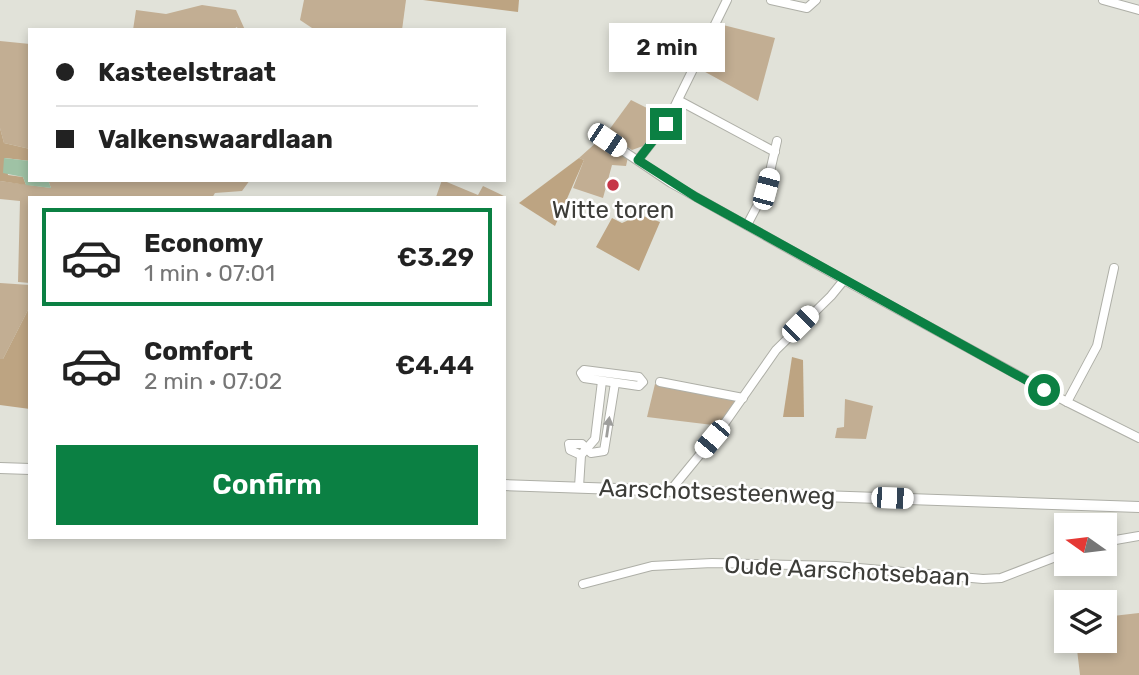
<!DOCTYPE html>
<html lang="en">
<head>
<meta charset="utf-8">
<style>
	body { margin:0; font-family:Rubik,sans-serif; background:#f6f6f6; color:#222; height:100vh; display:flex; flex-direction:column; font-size:26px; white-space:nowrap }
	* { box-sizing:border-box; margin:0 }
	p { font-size:23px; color:#767676 }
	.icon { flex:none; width:38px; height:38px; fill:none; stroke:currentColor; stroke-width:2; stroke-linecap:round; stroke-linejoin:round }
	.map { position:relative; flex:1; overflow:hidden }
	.drawer { position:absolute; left:28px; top:196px; width:478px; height:343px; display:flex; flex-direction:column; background:#fff; border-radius:0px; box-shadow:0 4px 10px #0003 }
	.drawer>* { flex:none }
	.top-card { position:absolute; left:28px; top:28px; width:478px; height:154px; border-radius:0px; box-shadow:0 4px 10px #0003; display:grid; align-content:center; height:154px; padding:0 28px; background:#fff }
	.needle { width:46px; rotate:284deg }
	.tools { position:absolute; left:1054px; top:513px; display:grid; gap:14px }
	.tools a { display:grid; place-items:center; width:63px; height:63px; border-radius:0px; background:#fff; box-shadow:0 4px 10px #0003; font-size:35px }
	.end { position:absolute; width:32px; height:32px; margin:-16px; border:9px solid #0b8043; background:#fff; box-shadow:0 0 0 4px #fff }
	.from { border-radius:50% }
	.bubble { position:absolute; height:49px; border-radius:0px; background:#fff; box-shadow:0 4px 10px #0003; font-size:23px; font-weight:600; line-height:49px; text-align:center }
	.car { position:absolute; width:21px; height:42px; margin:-21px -10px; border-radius:9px; box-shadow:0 0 5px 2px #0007; background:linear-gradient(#fff 24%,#345 0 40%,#fff 0 76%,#345 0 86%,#fff 0) }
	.top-card b { display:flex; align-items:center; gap:24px; height:66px; font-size:26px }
	.top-card b+b { border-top:2px solid #e0e0e0 }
	.top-card i { width:18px; height:18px; background:#222 }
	ul { padding:12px 0 0; list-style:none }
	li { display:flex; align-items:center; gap:21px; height:98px; margin:0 14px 10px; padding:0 14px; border:4px solid transparent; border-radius:0px }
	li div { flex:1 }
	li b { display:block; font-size:26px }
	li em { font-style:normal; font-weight:600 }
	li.active { border-color:#0b8043 }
	li>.icon { width:63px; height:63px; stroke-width:1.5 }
	.cta { display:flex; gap:14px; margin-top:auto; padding:14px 28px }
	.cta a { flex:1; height:80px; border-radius:0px; background:#0b8043; color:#fff; font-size:28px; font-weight:600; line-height:80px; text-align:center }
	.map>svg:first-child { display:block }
	.green { fill:#c2ae93 }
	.forest { fill:#bda482 }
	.water { fill:#9fc2a5 }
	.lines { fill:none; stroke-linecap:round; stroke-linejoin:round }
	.minor-casing { stroke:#aeafa7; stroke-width:10 }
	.major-casing { stroke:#aeafa7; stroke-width:12 }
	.minor { stroke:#fff; stroke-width:8 }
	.major { stroke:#fff; stroke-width:10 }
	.oneway { fill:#9e9e9c }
	.route { stroke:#0b8043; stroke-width:9 }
	.poi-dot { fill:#c63648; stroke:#fff; stroke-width:2.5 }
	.labels { text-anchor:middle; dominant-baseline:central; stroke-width:5; stroke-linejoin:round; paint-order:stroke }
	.poi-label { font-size:24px; fill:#3d3d39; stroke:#fff }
	.street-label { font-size:24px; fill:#3d3d39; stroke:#fff }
</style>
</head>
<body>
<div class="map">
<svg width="1139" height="675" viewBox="0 0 1139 675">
	<rect width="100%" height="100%" fill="#e1e2d9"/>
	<g class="green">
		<path d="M 304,0 L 406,0 L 402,30 L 315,30 L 300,20 Z"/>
		<path d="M 202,5 L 236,10 L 245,30 L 238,30 L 237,27 L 232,30 L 133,30 L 136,10 L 166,14 Z"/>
		<path d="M 719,24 L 775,38 L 758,101 L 698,68 Z"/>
		<path d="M 0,41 L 30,44 L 30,149 L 4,143 L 0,128 Z"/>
		<path d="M 631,100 L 665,117 L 643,146 L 632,150 L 609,135 L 609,130 Z"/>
		<path d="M 599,140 L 628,157 L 626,166 L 612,165 L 603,198 L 573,188 L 584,160 L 579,158 Z"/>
		<path d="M 48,180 L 250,180 L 242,191 L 215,193 L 212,198 L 30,198 L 30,283 L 18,282 L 20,201 L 0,199 L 0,181 L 51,188 Z"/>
		<path d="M 442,180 L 478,195 L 483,186 L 504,196 L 438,198 L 436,197 Z"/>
		<path d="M 0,283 L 30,285 L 30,306 L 3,359 L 0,359 Z"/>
		<path d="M 655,384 L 739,400 L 721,426 L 647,417 Z"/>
		<path d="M 845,399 L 873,406 L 866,439 L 835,438 L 837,428 L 844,427 Z"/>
		<path d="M 1139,613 L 1139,675 L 1080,675 L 1076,641 L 1104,640 L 1104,617 Z"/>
	</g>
	<g class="forest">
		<path d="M 423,0 L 519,0 L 518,12 Z"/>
		<path d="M 0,128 L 4,143 L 30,149 L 30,161 L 5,158 L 8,175 L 23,177 L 26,185 L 0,181 Z"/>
		<path d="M 579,158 L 584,160 L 555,226 L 519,203 Z"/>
		<path d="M 640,215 L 660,222 L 639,271 L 596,247 L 612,218 L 622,223 Z"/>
		<path d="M 30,306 L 30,409 L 0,405 L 0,359 L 3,359 Z"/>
		<path d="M 792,357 L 803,360 L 804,417 L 783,417 Z"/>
	</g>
	<path class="water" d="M 4,158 L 30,161 L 30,180 L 48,180 L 51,188 L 26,185 L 23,177 L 3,173 Z"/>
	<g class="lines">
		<g class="minor-casing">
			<g id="minor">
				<path d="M 771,0 L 807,8 L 816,0"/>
				<path d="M 1103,0 L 1139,10"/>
				<path d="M 678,100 L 775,152"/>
				<path d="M 603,133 L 607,140 L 671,183 L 853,285 L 1067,402 L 1139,438"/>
				<path d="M 638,160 L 666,124 L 727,0"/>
				<path d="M 747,225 L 766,189 L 777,141"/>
				<path d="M 584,370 L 639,377 L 643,382 L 639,386 L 584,378 L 581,373 Z"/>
				<path d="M 660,382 L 743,398"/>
				<path d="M 1067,402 L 1097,346 L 1114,268"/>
				<path d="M 581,455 L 570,450 L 569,444 L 582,444 L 591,453 L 604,451 L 615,383"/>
				<path d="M 579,487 L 581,455 L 595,439 L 602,381"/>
				<path d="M 670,491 L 720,430 L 776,350 L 831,296 L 844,280"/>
				<path d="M 1104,542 L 1139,536"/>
				<path d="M 583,584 L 652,566 L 712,563 L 836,566 L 983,579 L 1001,578 L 1066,553"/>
			</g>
		</g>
		<g class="major-casing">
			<g id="major">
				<path d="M 0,468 L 30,469"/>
				<path d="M 504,485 L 1139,507"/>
			</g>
		</g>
		<use href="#minor" class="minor"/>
		<use href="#major" class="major"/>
	</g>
	<defs><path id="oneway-solid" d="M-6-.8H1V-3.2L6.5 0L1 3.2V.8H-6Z" transform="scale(1.75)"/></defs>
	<use class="oneway" href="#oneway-solid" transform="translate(608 427) rotate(-82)"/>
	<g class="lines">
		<path class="route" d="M 666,124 L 638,160 L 696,197 L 1044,390"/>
	</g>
	<circle class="poi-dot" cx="613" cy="185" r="7"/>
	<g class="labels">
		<g class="poi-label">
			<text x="613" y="210">Witte toren</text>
		</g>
		<g class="street-label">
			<text transform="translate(717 492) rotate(2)">Aarschotsesteenweg</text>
			<text transform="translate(847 571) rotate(3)">Oude Aarschotsebaan</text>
		</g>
	</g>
</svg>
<div class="tools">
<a><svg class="needle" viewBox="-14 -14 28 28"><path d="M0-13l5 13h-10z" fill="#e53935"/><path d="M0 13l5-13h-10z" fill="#767676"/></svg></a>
<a><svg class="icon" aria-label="layers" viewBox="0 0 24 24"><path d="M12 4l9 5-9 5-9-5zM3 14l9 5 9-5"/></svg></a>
</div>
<i class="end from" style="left:1044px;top:390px"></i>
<i class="end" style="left:666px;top:124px"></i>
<div class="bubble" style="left:609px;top:23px;width:116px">2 min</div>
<i class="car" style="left:607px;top:140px;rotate:124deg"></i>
<i class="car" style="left:766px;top:189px;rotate:15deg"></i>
<i class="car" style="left:800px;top:324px;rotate:45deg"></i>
<i class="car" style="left:712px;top:439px;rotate:220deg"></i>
<i class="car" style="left:892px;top:498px;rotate:92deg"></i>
<div class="top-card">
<b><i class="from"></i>Kasteelstraat</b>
<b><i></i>Valkenswaardlaan</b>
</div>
<section class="drawer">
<ul>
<li class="active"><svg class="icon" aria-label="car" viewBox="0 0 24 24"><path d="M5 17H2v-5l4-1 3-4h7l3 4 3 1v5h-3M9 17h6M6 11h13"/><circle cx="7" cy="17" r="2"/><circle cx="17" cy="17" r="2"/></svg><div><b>Economy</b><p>1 min · 07:01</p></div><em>€3.29</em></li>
<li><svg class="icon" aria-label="car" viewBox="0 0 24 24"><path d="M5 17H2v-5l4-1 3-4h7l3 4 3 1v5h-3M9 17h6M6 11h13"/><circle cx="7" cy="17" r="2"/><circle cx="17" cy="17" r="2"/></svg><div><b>Comfort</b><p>2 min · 07:02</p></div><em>€4.44</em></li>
</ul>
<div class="cta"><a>Confirm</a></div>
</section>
</div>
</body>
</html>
